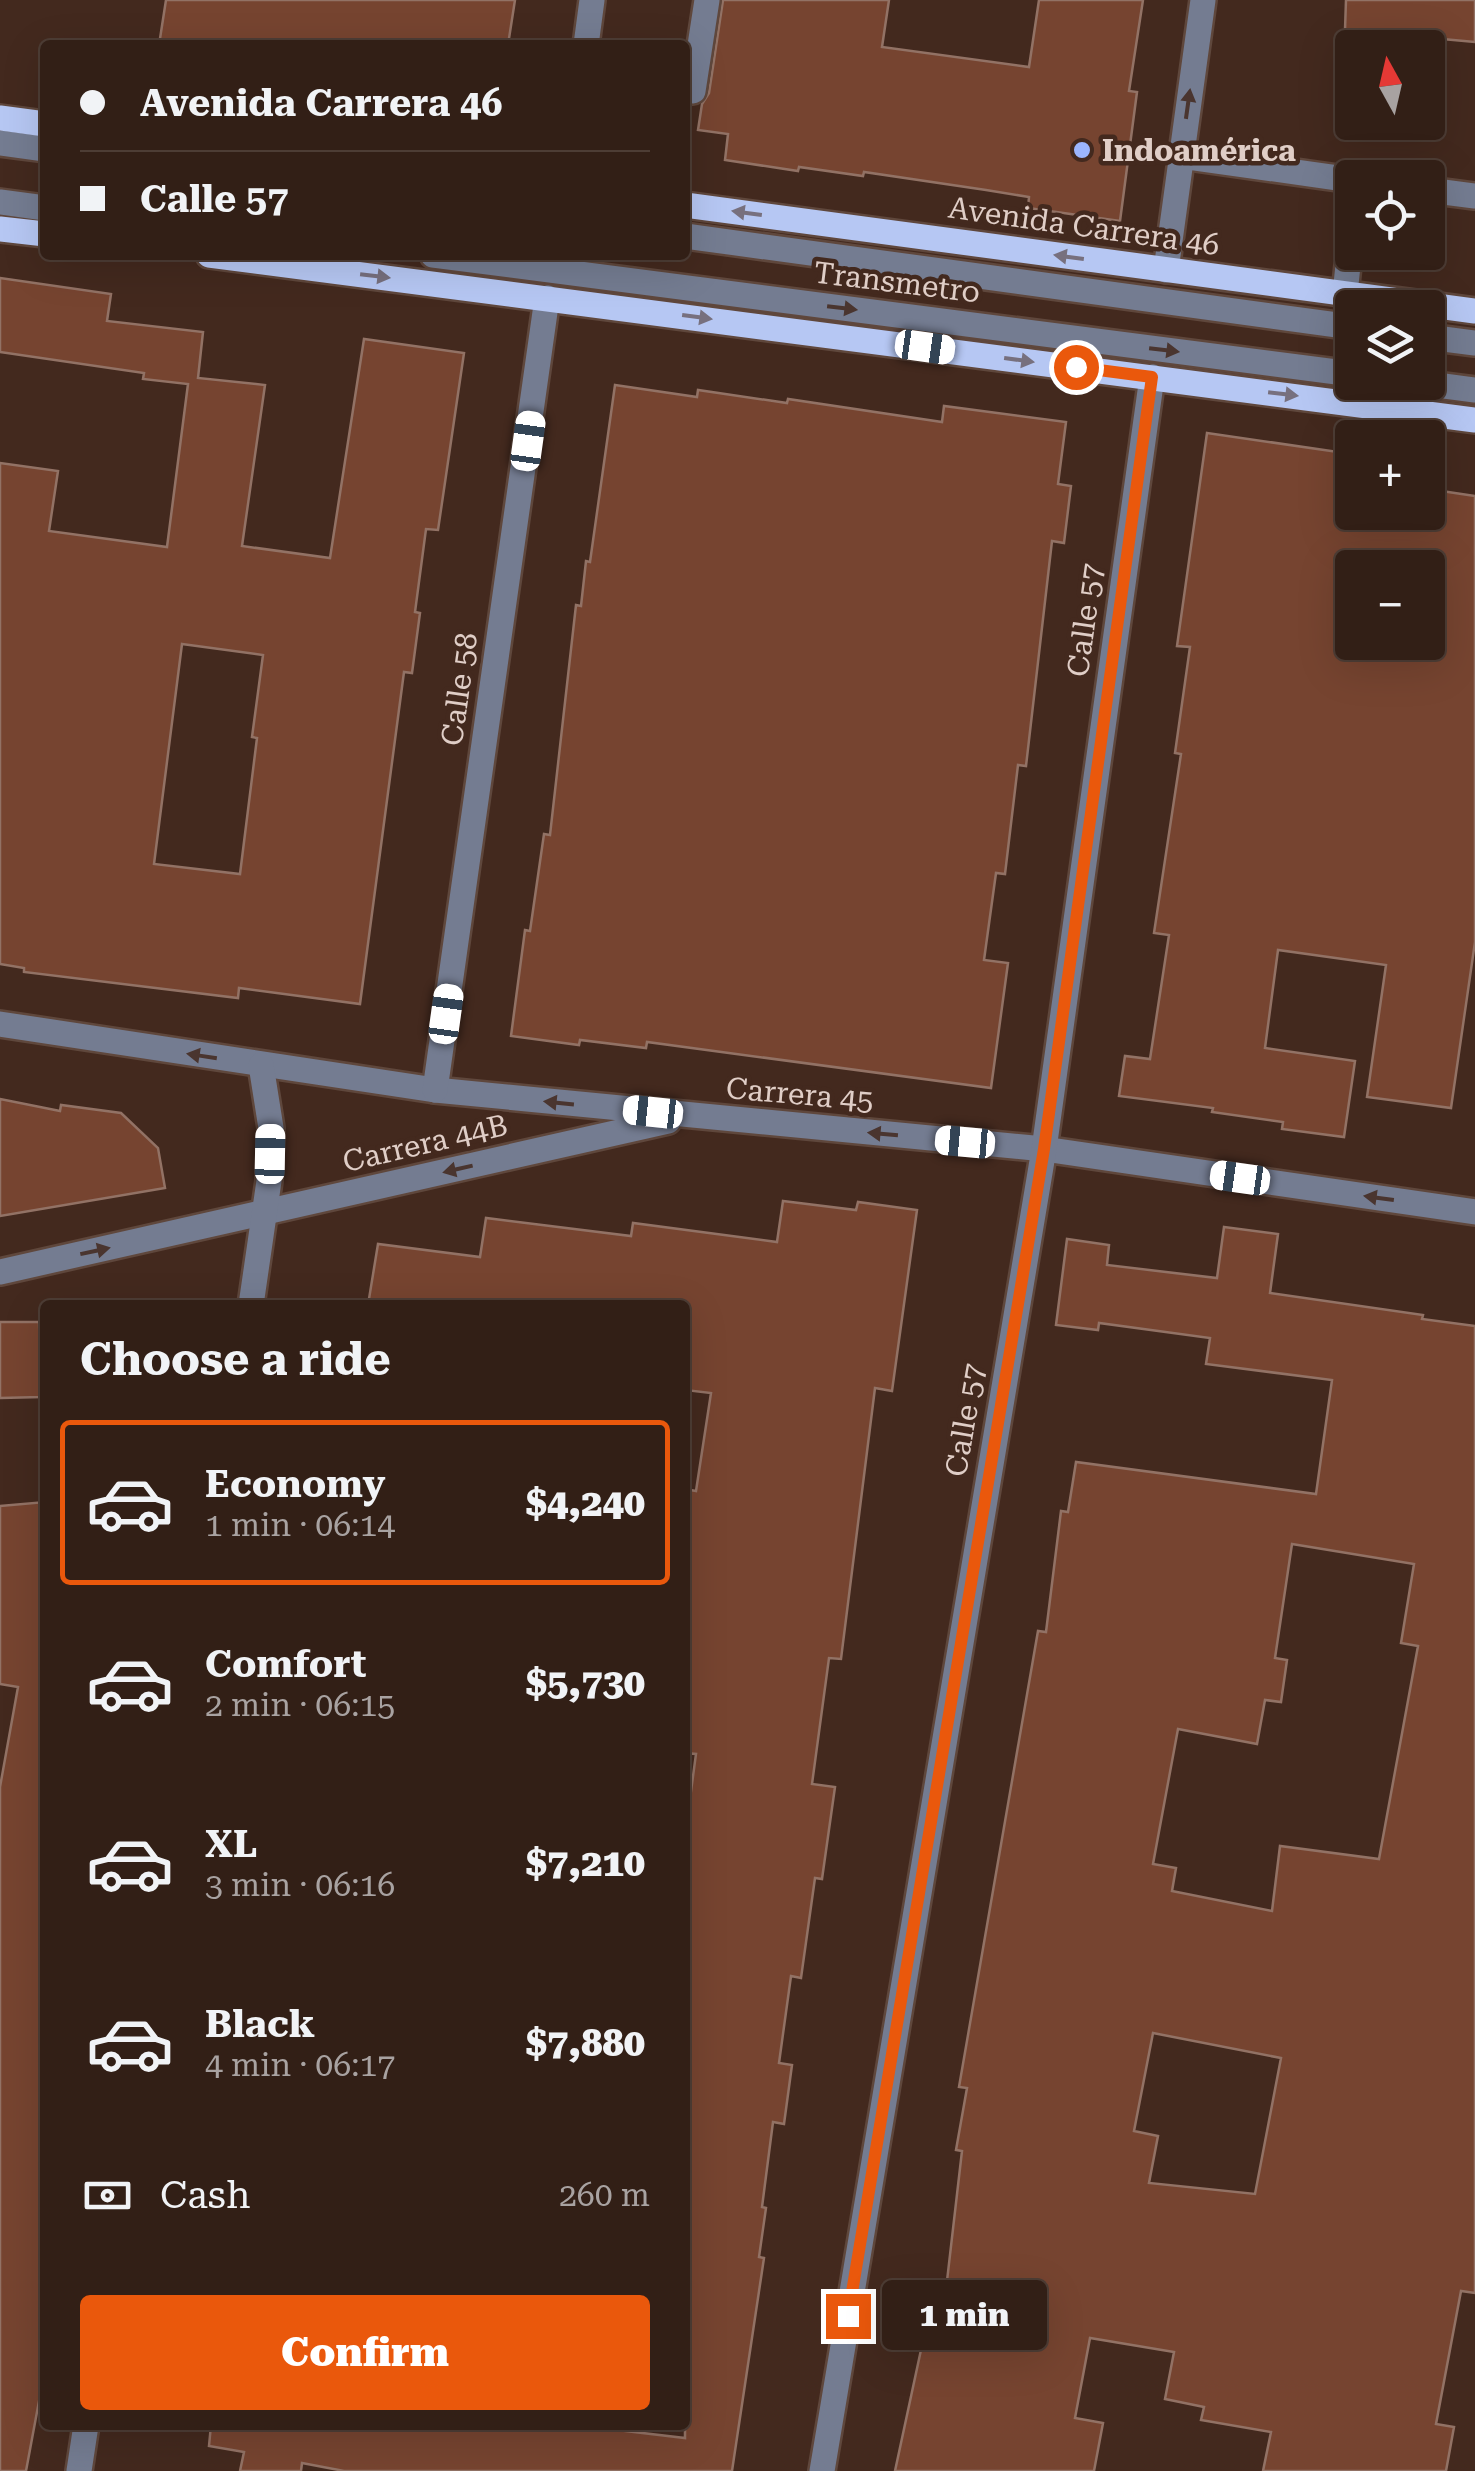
<!DOCTYPE html>
<html lang="en">
<head>
<meta charset="utf-8">
<style>
	body { margin:0; font-family:"Roboto Serif",serif; background:#3d2c23; color:#f1f3f6; height:100vh; display:flex; flex-direction:column; font-size:38px; white-space:nowrap }
	* { box-sizing:border-box; margin:0 }
	p { font-size:32px; color:#a8a2a1 }
	.icon { flex:none; width:55px; height:55px; fill:none; stroke:currentColor; stroke-width:2; stroke-linecap:round; stroke-linejoin:round }
	.map { position:relative; flex:1; overflow:hidden }
	.panel { position:absolute; left:40px; top:1300px; width:650px; height:1130px; display:flex; flex-direction:column; background:#321f16; border-radius:10px; box-shadow:0 10px 40px #0002,0 0 0 2px #4d3d35 }
	.panel>* { flex:none }
	.banner { position:absolute; left:40px; top:40px; width:650px; height:220px; border-radius:10px; box-shadow:0 10px 40px #0002,0 0 0 2px #4d3d35; display:grid; align-content:center; height:220px; padding:0 40px; background:#321f16 }
	.needle { width:65px; rotate:352deg }
	.controls { position:absolute; left:1335px; top:30px; display:grid; gap:20px }
	.controls a { display:grid; place-items:center; width:110px; height:110px; border-radius:10px; background:#321f16; box-shadow:0 10px 40px #0002,0 0 0 2px #4d3d35; font-size:50px }
	.end { position:absolute; width:45px; height:45px; margin:-22px; border:12px solid #ea580c; background:#fff; box-shadow:0 0 0 5px #fff }
	.from { border-radius:50% }
	.bubble { position:absolute; height:70px; border-radius:10px; background:#321f16; box-shadow:0 10px 40px #0002,0 0 0 2px #4d3d35; font-size:32px; font-weight:800; line-height:70px; text-align:center }
	.car { position:absolute; width:30px; height:60px; margin:-30px -15px; border-radius:12px; box-shadow:0 0 8px 2px #0007; background:linear-gradient(#fff 24%,#345 0 40%,#fff 0 76%,#345 0 86%,#fff 0) }
	.banner b { display:flex; align-items:center; gap:35px; height:95px; font-size:38px }
	.banner b+b { border-top:2px solid #4d3d35 }
	.banner i { width:25px; height:25px; background:#f1f3f6 }
	ul { padding:0; list-style:none }
	li { display:flex; align-items:center; gap:30px; height:165px; margin:0 20px 15px; padding:0 20px; border:5px solid transparent; border-radius:10px }
	li div { flex:1 }
	li b { display:block; font-size:38px }
	li em { font-style:normal; font-weight:800 }
	li.selected { border-color:#ea580c }
	li>.icon { width:90px; height:90px; stroke-width:1.5 }
	h2 { padding:0 40px; font-size:45px; line-height:120px }
	.pay { display:flex; align-items:center; gap:25px; height:110px; padding:0 40px; font-size:38px }
	.pay p { margin-inline-start:auto }
	.cta { display:flex; gap:20px; margin-top:auto; padding:20px 40px }
	.cta a { flex:1; height:115px; border-radius:10px; background:#ea580c; color:#fff; font-size:40px; font-weight:800; line-height:115px; text-align:center }
	.map>svg:first-child { display:block }
	.building { fill:#764430; stroke:#927265; stroke-width:2.5; fill-rule:evenodd }
	.lines { fill:none; stroke-linecap:round; stroke-linejoin:round }
	.minor-casing { stroke:#5f473c; stroke-width:30 }
	.major-casing { stroke:#5f473c; stroke-width:30 }
	.minor { stroke:#747c91; stroke-width:25 }
	.major { stroke:#b6c7f3; stroke-width:25 }
	.oneway { fill:#4a352f }
	.oneway2 { fill:#77707e }
	.route { stroke:#ea580c; stroke-width:12 }
	.poi-dot { fill:#9bb5fd; stroke:#43291e; stroke-width:4 }
	.labels { text-anchor:middle; dominant-baseline:central; stroke-width:9; stroke-linejoin:round; paint-order:stroke }
	.poi-label { font-size:30px; font-weight:bold; fill:#e0cec7; stroke:#43291e; text-anchor:start }
	.street-label { font-size:30px; fill:#e0cec7; stroke:#43291e }
</style>
</head>
<body>
<div class="map">
<svg width="1475" height="2471" viewBox="0 0 1475 2471">
	<rect width="100%" height="100%" fill="#43291e"/>
	<g class="building">
		<path d="M 166,0 L 515,0 L 508,45 L 159,45 Z"/>
		<path d="M 723,0 L 889,0 L 882,47 L 1029,67 L 1039,0 L 1143,0 L 1129,91 L 1137,92 L 1120,221 L 1028,208 L 1029,197 L 986,190 L 864,172 L 863,176 L 799,167 L 798,171 L 725,160 L 728,134 L 698,130 L 702,104 L 709,93 Z"/>
		<path d="M 1346,0 L 1475,0 L 1475,42 L 1345,30 Z"/>
		<path d="M 0,278 L 111,294 L 107,321 L 203,332 L 198,378 L 265,385 L 242,546 L 330,558 L 364,339 L 464,353 L 438,530 L 426,529 L 415,612 L 420,613 L 412,673 L 404,672 L 360,1004 L 239,988 L 238,998 L 24,972 L 24,968 L 0,964 L 0,463 L 58,471 L 49,531 L 167,547 L 188,384 L 143,379 L 144,373 L 0,352 ZM 182,644 L 263,655 L 252,737 L 257,738 L 240,874 L 154,864 Z"/>
		<path d="M 615,385 L 697,397 L 698,390 L 787,403 L 788,399 L 942,422 L 944,406 L 1066,422 L 1058,484 L 1071,486 L 1064,543 L 1052,541 L 1026,766 L 1018,765 L 1005,874 L 996,873 L 984,960 L 1008,963 L 991,1088 L 647,1042 L 646,1048 L 580,1040 L 579,1045 L 511,1036 L 525,930 L 530,931 L 544,834 L 550,835 L 576,605 L 581,606 L 586,561 L 590,562 Z"/>
		<path d="M 1207,433 L 1352,454 L 1352,512 L 1428,512 L 1428,489 L 1475,496 L 1475,942 L 1451,1108 L 1367,1097 L 1386,965 L 1278,950 L 1265,1048 L 1355,1061 L 1344,1137 L 1282,1129 L 1283,1122 L 1212,1112 L 1213,1108 L 1119,1096 L 1125,1056 L 1150,1059 L 1169,935 L 1154,933 L 1181,754 L 1175,753 L 1190,647 L 1177,646 ZM 1352,568 L 1428,568 L 1428,642 L 1352,642 Z"/>
		<path d="M 0,1099 L 60,1111 L 61,1105 L 121,1113 L 158,1148 L 165,1188 L 0,1216 Z"/>
		<path d="M 783,1201 L 856,1210 L 858,1202 L 917,1210 L 892,1391 L 875,1388 L 841,1659 L 829,1658 L 812,1784 L 835,1787 L 822,1879 L 815,1878 L 801,1978 L 791,1976 L 779,2063 L 792,2065 L 784,2124 L 773,2122 L 762,2207 L 766,2208 L 759,2257 L 764,2258 L 732,2471 L 344,2471 L 302,2463 L 301,2471 L 240,2471 L 244,2452 L 209,2446 L 211,2425 L 575,2425 L 685,2438 L 685,1836 L 696,1754 L 685,1753 L 685,1489 L 696,1491 L 711,1393 L 685,1390 L 685,1305 L 368,1305 L 378,1244 L 480,1257 L 486,1218 L 631,1236 L 633,1223 L 777,1242 Z"/>
		<path d="M 1224,1227 L 1278,1234 L 1270,1293 L 1423,1315 L 1422,1319 L 1475,1326 L 1475,2293 L 1461,2291 L 1436,2424 L 1454,2427 L 1446,2471 L 1263,2471 L 1271,2432 L 1201,2420 L 1204,2407 L 1165,2399 L 1174,2352 L 1090,2338 L 1075,2418 L 1103,2423 L 1094,2471 L 895,2471 L 936,2280 L 947,2281 L 962,2151 L 956,2150 L 967,2088 L 959,2087 L 1038,1631 L 1046,1632 L 1061,1511 L 1068,1512 L 1076,1462 L 1316,1494 L 1332,1380 L 1206,1364 L 1210,1338 L 1099,1323 L 1098,1330 L 1056,1325 L 1067,1239 L 1109,1245 L 1107,1265 L 1217,1278 ZM 1292,1544 L 1414,1564 L 1401,1643 L 1418,1646 L 1379,1859 L 1280,1846 L 1272,1911 L 1172,1891 L 1176,1868 L 1153,1864 L 1178,1729 L 1257,1744 L 1265,1700 L 1281,1702 L 1287,1660 L 1275,1658 ZM 1153,2033 L 1281,2058 L 1255,2194 L 1149,2183 L 1158,2136 L 1134,2131 Z"/>
		<path d="M 0,1322 L 39,1322 L 41,1397 L 0,1398 Z"/>
		<path d="M 45,1502 L 45,2369 L 26,2471 L 0,2471 L 0,1787 L 18,1687 L 0,1684 L 0,1506 Z"/>
	</g>
	<g class="lines">
		<g class="minor-casing">
			<g id="minor">
				<path d="M 586,45 L 592,0"/>
				<path d="M 693,91 L 707,0"/>
				<path d="M 0,143 L 45,149"/>
				<path d="M 1181,156 L 1352,180"/>
				<path d="M 1428,190 L 1475,196"/>
				<path d="M 0,202 L 45,208"/>
				<path d="M 685,236 L 1352,327"/>
				<path d="M 433,255 L 1352,374"/>
				<path d="M 1166,270 L 1203,0"/>
				<path d="M 1345,294 L 1352,227"/>
				<path d="M 1428,337 L 1475,343"/>
				<path d="M 1414,382 L 1475,390"/>
				<path d="M 0,1024 L 435,1090 L 1044,1149 L 1475,1212"/>
				<path d="M 435,1090 L 547,298"/>
				<path d="M 0,1272 L 668,1121"/>
				<path d="M 251,1305 L 269,1181 L 271,1128 L 261,1065"/>
				<path d="M 79,2471 L 86,2425"/>
				<path d="M 822,2471 L 1044,1149 L 1152,377"/>
			</g>
		</g>
		<g class="major-casing">
			<g id="major">
				<path d="M 0,118 L 45,124"/>
				<path d="M 685,205 L 1475,311"/>
				<path d="M 0,229 L 45,234"/>
				<path d="M 209,255 L 1475,420"/>
			</g>
		</g>
		<use href="#minor" class="minor"/>
		<use href="#major" class="major"/>
	</g>
	<defs><path id="oneway-solid" d="M-6-.8H1V-3.2L6.5 0L1 3.2V.8H-6Z" transform="scale(2.5)"/></defs>
	<g class="oneway">
		<use href="#oneway-solid" transform="translate(1188 104) rotate(-82)"/>
		<use href="#oneway-solid" transform="translate(842 308) rotate(7)"/>
		<use href="#oneway-solid" transform="translate(1164 350) rotate(7)"/>
		<use href="#oneway-solid" transform="translate(202 1056) rotate(-171)"/>
		<use href="#oneway-solid" transform="translate(559 1103) rotate(-174)"/>
		<use href="#oneway-solid" transform="translate(883 1134) rotate(-175)"/>
		<use href="#oneway-solid" transform="translate(458 1169) rotate(167)"/>
		<use href="#oneway-solid" transform="translate(1379 1198) rotate(-172)"/>
		<use href="#oneway-solid" transform="translate(95 1251) rotate(-12)"/>
	</g>
	<g class="oneway2">
		<use href="#oneway-solid" transform="translate(747 213) rotate(-172)"/>
		<use href="#oneway-solid" transform="translate(1069 257) rotate(-172)"/>
		<use href="#oneway-solid" transform="translate(375 276) rotate(7)"/>
		<use href="#oneway-solid" transform="translate(697 317) rotate(8)"/>
		<use href="#oneway-solid" transform="translate(1019 360) rotate(8)"/>
		<use href="#oneway-solid" transform="translate(1283 394) rotate(7)"/>
	</g>
	<g class="lines">
		<path class="route" d="M 848,2316 L 1044,1149 L 1152,377 L 1076,367"/>
	</g>
	<circle class="poi-dot" cx="1082" cy="150" r="10"/>
	<g class="labels">
		<g class="poi-label">
			<text x="1102" y="150">Indoamérica</text>
		</g>
		<g class="street-label">
			<text transform="translate(1084 226) rotate(8)">Avenida Carrera 46</text>
			<text transform="translate(897 282) rotate(7)">Transmetro</text>
			<text transform="translate(1085 620) rotate(-82)">Calle 57</text>
			<text transform="translate(459 689) rotate(-82)">Calle 58</text>
			<text transform="translate(800 1094) rotate(5)">Carrera 45</text>
			<text transform="translate(425 1143) rotate(-13)">Carrera 44B</text>
			<text transform="translate(965 1420) rotate(-80)">Calle 57</text>
		</g>
	</g>
</svg>
<div class="controls">
<a><svg class="needle" viewBox="-14 -14 28 28"><path d="M0-13l5 13h-10z" fill="#e53935"/><path d="M0 13l5-13h-10z" fill="#a8a2a1"/></svg></a>
<a><svg class="icon" aria-label="locate" viewBox="0 0 24 24"><circle cx="12" cy="12" r="6"/><path d="M12 2v4M12 18v4M2 12h4M18 12h4"/></svg></a>
<a><svg class="icon" aria-label="layers" viewBox="0 0 24 24"><path d="M12 4l9 5-9 5-9-5zM3 14l9 5 9-5"/></svg></a>
<a>+</a>
<a>−</a>
</div>
<i class="end from" style="left:1076px;top:367px"></i>
<i class="end" style="left:848px;top:2316px"></i>
<div class="bubble" style="left:882px;top:2280px;width:165px">1 min</div>
<i class="car" style="left:925px;top:347px;rotate:98deg"></i>
<i class="car" style="left:528px;top:441px;rotate:8deg"></i>
<i class="car" style="left:446px;top:1014px;rotate:8deg"></i>
<i class="car" style="left:653px;top:1112px;rotate:276deg"></i>
<i class="car" style="left:965px;top:1142px;rotate:275deg"></i>
<i class="car" style="left:270px;top:1154px;rotate:1deg"></i>
<i class="car" style="left:1240px;top:1178px;rotate:278deg"></i>
<div class="banner">
<b><i class="from"></i>Avenida Carrera 46</b>
<b><i></i>Calle 57</b>
</div>
<section class="panel">
<h2>Choose a ride</h2>
<ul>
<li class="selected"><svg class="icon" aria-label="car" viewBox="0 0 24 24"><path d="M5 17H2v-5l4-1 3-4h7l3 4 3 1v5h-3M9 17h6M6 11h13"/><circle cx="7" cy="17" r="2"/><circle cx="17" cy="17" r="2"/></svg><div><b>Economy</b><p>1 min · 06:14</p></div><em>$4,240</em></li>
<li><svg class="icon" aria-label="car" viewBox="0 0 24 24"><path d="M5 17H2v-5l4-1 3-4h7l3 4 3 1v5h-3M9 17h6M6 11h13"/><circle cx="7" cy="17" r="2"/><circle cx="17" cy="17" r="2"/></svg><div><b>Comfort</b><p>2 min · 06:15</p></div><em>$5,730</em></li>
<li><svg class="icon" aria-label="car" viewBox="0 0 24 24"><path d="M5 17H2v-5l4-1 3-4h7l3 4 3 1v5h-3M9 17h6M6 11h13"/><circle cx="7" cy="17" r="2"/><circle cx="17" cy="17" r="2"/></svg><div><b>XL</b><p>3 min · 06:16</p></div><em>$7,210</em></li>
<li><svg class="icon" aria-label="car" viewBox="0 0 24 24"><path d="M5 17H2v-5l4-1 3-4h7l3 4 3 1v5h-3M9 17h6M6 11h13"/><circle cx="7" cy="17" r="2"/><circle cx="17" cy="17" r="2"/></svg><div><b>Black</b><p>4 min · 06:17</p></div><em>$7,880</em></li>
</ul>
<div class="pay"><svg class="icon" aria-label="cash" viewBox="0 0 24 24"><path d="M3 7h18v10H3z"/><circle cx="12" cy="12" r="2"/></svg>Cash<p>260 m</p></div>
<div class="cta"><a>Confirm</a></div>
</section>
</div>
</body>
</html>
